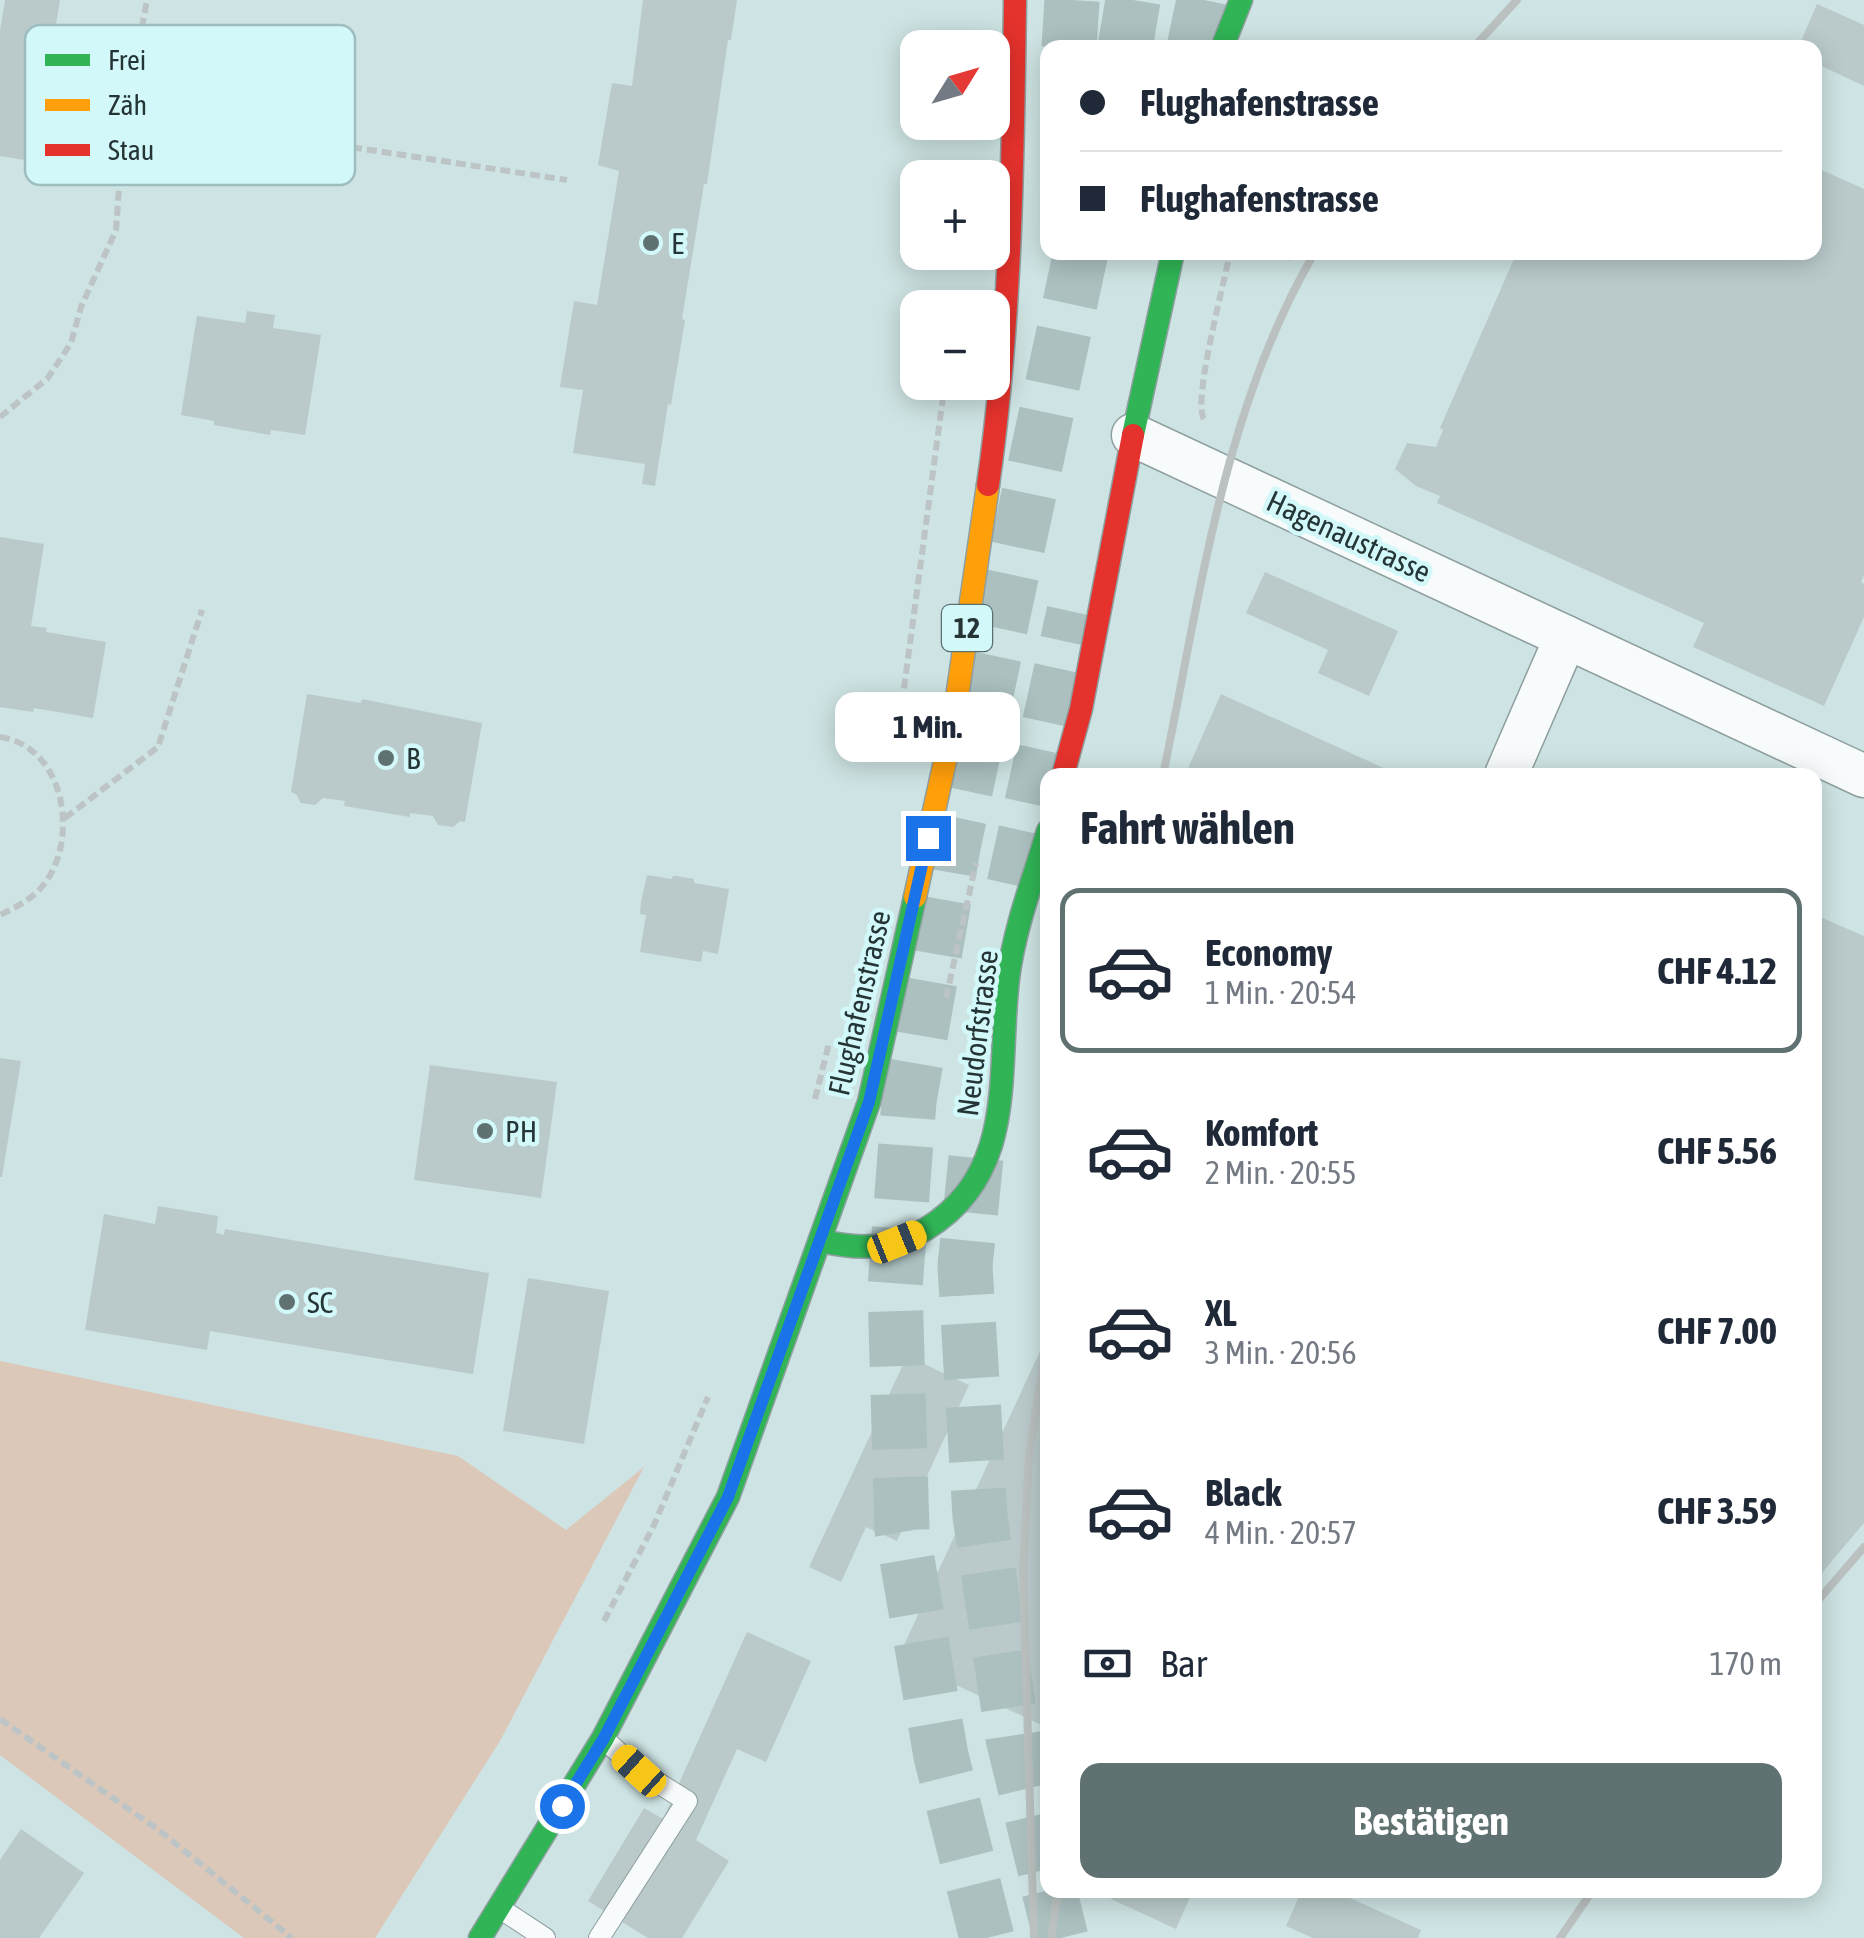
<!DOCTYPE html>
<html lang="de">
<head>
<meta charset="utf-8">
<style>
	body { margin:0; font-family:"Asap Condensed",sans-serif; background:#f6f6f7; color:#1f2937; height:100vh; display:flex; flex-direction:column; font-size:38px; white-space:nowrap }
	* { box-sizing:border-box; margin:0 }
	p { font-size:32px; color:#747a83 }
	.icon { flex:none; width:55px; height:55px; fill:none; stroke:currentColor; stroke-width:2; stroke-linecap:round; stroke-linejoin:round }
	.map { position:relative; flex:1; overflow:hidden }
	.panel { position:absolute; left:1040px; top:768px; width:782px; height:1130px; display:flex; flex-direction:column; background:#fff; border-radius:20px; box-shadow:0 5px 25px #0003 }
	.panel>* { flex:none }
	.banner { position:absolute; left:1040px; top:40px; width:782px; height:220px; border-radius:20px; box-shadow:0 5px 25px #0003; display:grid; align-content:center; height:220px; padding:0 40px; background:#fff }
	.needle { width:65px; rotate:53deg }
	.controls { position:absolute; left:900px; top:30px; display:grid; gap:20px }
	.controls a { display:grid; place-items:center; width:110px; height:110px; border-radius:20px; background:#fff; box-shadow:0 5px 25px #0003; font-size:50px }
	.end { position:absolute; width:45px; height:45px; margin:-22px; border:12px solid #1a73e8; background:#fff; box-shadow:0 0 0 5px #fff }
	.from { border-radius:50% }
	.bubble { position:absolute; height:70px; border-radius:20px; background:#fff; box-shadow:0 5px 25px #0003; font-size:32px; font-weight:700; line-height:70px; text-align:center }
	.car { position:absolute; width:30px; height:60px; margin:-30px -15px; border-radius:12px; box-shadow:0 0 8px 2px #0007; background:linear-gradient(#f5c518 24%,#345 0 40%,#f5c518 0 76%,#345 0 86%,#f5c518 0) }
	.banner b { display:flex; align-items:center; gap:35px; height:95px; font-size:38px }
	.banner b+b { border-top:2px solid #e0e1e3 }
	.banner i { width:25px; height:25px; background:#1f2937 }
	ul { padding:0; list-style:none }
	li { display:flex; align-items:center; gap:30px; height:165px; margin:0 20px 15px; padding:0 20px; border:5px solid transparent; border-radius:20px }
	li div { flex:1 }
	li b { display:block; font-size:38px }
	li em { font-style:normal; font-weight:700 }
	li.on { border-color:#607172 }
	li>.icon { width:90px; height:90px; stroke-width:1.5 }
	h2 { padding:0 40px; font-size:45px; line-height:120px }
	.pay { display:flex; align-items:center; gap:25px; height:110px; padding:0 40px; font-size:38px }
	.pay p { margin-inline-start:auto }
	.primary-button { display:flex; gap:20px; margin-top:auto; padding:20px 40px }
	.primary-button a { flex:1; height:115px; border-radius:20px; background:#607172; color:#fff; font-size:40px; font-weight:700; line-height:115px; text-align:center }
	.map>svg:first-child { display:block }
	.green { fill:#dcc8b9 }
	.building { fill:#bacaca }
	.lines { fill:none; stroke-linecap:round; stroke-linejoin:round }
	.highway-tunnel { stroke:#acc0c0; stroke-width:55; stroke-dasharray:55 28; stroke-linecap:butt }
	.lane-casing { stroke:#8f9f9f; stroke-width:22 }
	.street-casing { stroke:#8f9f9f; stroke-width:45 }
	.fast-casing { stroke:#8f9f9f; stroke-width:25 }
	.slow-casing { stroke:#8f9f9f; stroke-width:25 }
	.jam-casing { stroke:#8f9f9f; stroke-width:25 }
	.path { stroke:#bdc4c5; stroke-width:6; stroke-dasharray:10 5; stroke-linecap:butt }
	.lane { stroke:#f8fbfb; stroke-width:20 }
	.street { stroke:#f8fbfb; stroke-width:42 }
	.fast { stroke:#30b455; stroke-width:22 }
	.slow { stroke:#ff9f0a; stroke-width:22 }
	.jam { stroke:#e5322d; stroke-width:22 }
	.rail { stroke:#bbc1c1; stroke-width:8 }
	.route { stroke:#1a73e8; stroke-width:12 }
	.poi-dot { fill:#607172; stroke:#d2f8f9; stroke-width:4 }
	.labels { text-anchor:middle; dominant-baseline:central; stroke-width:9; stroke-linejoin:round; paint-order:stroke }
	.shield { fill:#d2f8f9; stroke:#596f70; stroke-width:2.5 }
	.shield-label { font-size:28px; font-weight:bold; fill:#253435 }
	.poi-label { font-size:30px; fill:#253435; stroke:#d2f8f9; text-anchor:start }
	.street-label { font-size:30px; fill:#253435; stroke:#d2f8f9 }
	.key { fill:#d2f8f9; stroke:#9ebdbe; stroke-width:2.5 }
	.key-label { font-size:28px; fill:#253435 }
</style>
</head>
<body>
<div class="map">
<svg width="1864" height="1938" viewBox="0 0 1864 1938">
	<rect width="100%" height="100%" fill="#cee3e3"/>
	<path class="green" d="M 0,1361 L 458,1456 L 566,1530 L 644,1467 L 500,1741 L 375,1938 L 244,1938 L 0,1755 Z"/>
	<g class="building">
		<path d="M 5,0 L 60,0 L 41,116 L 50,118 L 43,163 L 0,156 L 0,31 Z"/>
		<path d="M 643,0 L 737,0 L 731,40 L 728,40 L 707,184 L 704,184 L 682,319 L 685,320 L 671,405 L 668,404 L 655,486 L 642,484 L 645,464 L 573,453 L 583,390 L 560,387 L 574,301 L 597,305 L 619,171 L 598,165 L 612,83 L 632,86 Z"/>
		<path d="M 1817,4 L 1864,25 L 1864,86 L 1815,63 L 1815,48 L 1798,48 Z"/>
		<path d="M 1815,167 L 1864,189 L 1864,575 L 1861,582 L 1864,584 L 1864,617 L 1824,706 L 1693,647 L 1704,623 L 1437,503 L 1440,496 L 1416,486 L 1395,469 L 1407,443 L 1436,447 L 1443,430 L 1440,428 L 1517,252 L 1815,252 Z"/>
		<path d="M 1256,252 L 1292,252 L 1291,261 Z"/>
		<path d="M 247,311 L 275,315 L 273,328 L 321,335 L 305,435 L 271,430 L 270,435 L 214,425 L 214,421 L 181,415 L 197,316 L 245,323 Z"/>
		<path d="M 0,537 L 44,544 L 31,626 L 47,628 L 46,632 L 106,642 L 93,718 L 34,708 L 33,712 L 0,707 Z"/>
		<path d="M 1265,572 L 1398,631 L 1369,696 L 1318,673 L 1328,650 L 1246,613 Z"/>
		<path d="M 307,694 L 361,703 L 362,699 L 482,723 L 465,822 L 460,821 L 453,827 L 438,825 L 433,816 L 410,813 L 410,817 L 344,806 L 345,801 L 323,798 L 315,805 L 301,803 L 296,794 L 291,792 Z"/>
		<path d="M 1221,694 L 1399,775 L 1185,775 Z"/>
		<path d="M 647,875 L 672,879 L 673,876 L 677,876 L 694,879 L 694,883 L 729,889 L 718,954 L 703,951 L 701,962 L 640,952 L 646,915 L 640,914 L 641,902 Z"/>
		<path d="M 1818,916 L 1864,936 L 1864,1523 L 1815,1581 L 1815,922 Z"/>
		<path d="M 0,1058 L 21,1061 L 2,1177 L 0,1177 Z"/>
		<path d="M 430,1065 L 557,1082 L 541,1198 L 414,1180 Z"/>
		<path d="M 158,1206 L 218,1216 L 216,1233 L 224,1235 L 225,1229 L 489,1273 L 473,1374 L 210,1331 L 207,1350 L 85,1330 L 104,1214 L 155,1224 Z"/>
		<path d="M 528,1278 L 609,1291 L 584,1444 L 503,1431 Z"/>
		<path d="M 1048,1334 L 1048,1724 L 1046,1727 L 898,1658 Z"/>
		<path d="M 907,1356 L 969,1385 L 897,1541 L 866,1527 L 841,1582 L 809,1567 Z"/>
		<path d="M 747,1632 L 811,1661 L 766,1762 L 737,1749 L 696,1840 L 729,1861 L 682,1938 L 648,1938 L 588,1901 L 644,1808 L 663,1819 Z"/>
		<path d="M 21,1829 L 84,1873 L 39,1938 L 0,1938 L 0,1860 Z"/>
		<path d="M 1115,1890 L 1193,1890 L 1176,1929 L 1111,1899 Z"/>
		<path d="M 1302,1890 L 1332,1890 L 1421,1930 L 1418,1938 L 1313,1938 L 1286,1926 Z"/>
	</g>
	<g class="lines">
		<g class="highway-tunnel">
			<path d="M 1069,48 L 1072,0"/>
			<path d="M 1125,48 L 1133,0"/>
			<path d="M 1194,48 L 1204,0"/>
			<path d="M 1014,885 L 1074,612"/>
			<path d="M 976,1158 L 965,1266 L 980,1516 L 1013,1738 L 1048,1882"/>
			<path d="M 1049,1890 L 1061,1938"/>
			<path d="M 987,1938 L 941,1756 L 902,1530 L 895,1288 L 909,1101 L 953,847 L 1081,252"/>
		</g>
		<g class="lane-casing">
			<g id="lane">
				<path d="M 501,1909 L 545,1938"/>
				<path d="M 599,1938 L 687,1801 L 639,1771 L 606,1741"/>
			</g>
		</g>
		<g class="street-casing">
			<g id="street">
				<path d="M 1133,435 L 1864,776"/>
				<path d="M 1506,775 L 1566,637"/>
			</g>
		</g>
		<g class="fast-casing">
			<g id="fast">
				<path d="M 1222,48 L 1241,0"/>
				<path d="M 1133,435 L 1173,252"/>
				<path d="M 822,1241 C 859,1250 893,1249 926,1229 C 1018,1173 997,1072 1008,979 C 1014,929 1033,880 1048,831"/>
				<path d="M 480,1938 L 603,1738 L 728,1497 L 869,1102 L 915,897"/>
			</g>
		</g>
		<g class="slow-casing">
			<path id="slow" d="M 915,897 L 953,725 L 988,485"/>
		</g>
		<g class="jam-casing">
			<g id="jam">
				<path d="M 988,485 C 1011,326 1013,161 1015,0"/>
				<path d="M 1063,775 L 1081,709 L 1133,435"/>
			</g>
		</g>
		<g class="path">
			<path d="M 123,131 L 147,0"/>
			<path d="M 0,417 L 47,379 L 71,343 L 81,307 L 116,230 L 123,131 L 258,133 L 567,180"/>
			<path d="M 1204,419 C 1192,401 1225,281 1230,252"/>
			<path d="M 898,733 L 945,382"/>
			<path d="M 0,737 C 62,746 78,830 49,877 C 38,896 19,906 0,915"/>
			<path d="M 65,818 L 158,747 L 202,610"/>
			<path d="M 946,998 L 976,863"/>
			<path d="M 815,1099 L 829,1043"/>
			<path d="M 604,1621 L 654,1525 L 708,1397"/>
			<path d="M 0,1719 L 160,1831 L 292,1938"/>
		</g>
		<use href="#lane" class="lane"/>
		<use href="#street" class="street"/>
		<use href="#fast" class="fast"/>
		<use href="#slow" class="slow"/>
		<use href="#jam" class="jam"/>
		<g class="rail">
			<path d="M 1473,48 L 1517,0"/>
			<path d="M 1163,775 C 1200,599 1222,410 1315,252"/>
			<path d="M 1815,1604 L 1864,1547"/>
			<path d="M 1034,1938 L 1023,1571 L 1029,1454 L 1048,1333"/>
			<path d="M 1051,1938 L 1058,1890"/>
			<path d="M 1560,1938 L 1593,1890"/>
		</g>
	</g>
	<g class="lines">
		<path class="route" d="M 562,1806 L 604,1738 L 728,1497 L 869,1102 L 928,838"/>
	</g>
	<g class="poi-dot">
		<circle cx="651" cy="243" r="10"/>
		<circle cx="386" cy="758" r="10"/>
		<circle cx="485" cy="1131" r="10"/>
		<circle cx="287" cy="1302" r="10"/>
	</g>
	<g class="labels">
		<rect class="shield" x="942" y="605" width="50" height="46" rx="8"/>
		<g class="shield-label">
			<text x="967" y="628">12</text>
		</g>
		<g class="poi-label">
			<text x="671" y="243">E</text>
			<text x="406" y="758">B</text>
			<text x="505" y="1131">PH</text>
			<text x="307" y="1302">SC</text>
		</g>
		<g class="street-label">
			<text transform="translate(1349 536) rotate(25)">Hagenaustrasse</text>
			<text transform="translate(859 1003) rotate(-77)">Flughafenstrasse</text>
			<text transform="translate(977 1033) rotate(-83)">Neudorfstrasse</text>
		</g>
	</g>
	<rect x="25" y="25" width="330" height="160" rx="15" class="key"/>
	<rect x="45" y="54" width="45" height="12" fill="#30b455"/>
	<rect x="45" y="99" width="45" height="12" fill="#ff9f0a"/>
	<rect x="45" y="144" width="45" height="12" fill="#e5322d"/>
	<g class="key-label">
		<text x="108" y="70">Frei</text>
		<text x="108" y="115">Zäh</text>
		<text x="108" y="160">Stau</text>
	</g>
</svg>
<div class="controls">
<a><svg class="needle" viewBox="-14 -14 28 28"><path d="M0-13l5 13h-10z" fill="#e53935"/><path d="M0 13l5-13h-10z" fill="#747a83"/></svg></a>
<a>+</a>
<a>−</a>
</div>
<i class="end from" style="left:562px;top:1806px"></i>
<i class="end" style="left:928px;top:838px"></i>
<div class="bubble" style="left:835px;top:692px;width:185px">1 Min.</div>
<i class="car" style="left:897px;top:1242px;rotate:68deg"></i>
<i class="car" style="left:639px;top:1771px;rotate:312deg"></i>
<div class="banner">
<b><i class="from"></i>Flughafenstrasse</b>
<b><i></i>Flughafenstrasse</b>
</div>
<section class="panel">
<h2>Fahrt wählen</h2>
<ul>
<li class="on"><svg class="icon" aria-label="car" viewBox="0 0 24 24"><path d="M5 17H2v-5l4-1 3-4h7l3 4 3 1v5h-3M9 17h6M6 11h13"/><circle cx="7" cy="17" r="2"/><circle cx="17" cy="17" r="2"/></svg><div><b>Economy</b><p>1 Min. · 20:54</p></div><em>CHF 4.12</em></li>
<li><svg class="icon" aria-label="car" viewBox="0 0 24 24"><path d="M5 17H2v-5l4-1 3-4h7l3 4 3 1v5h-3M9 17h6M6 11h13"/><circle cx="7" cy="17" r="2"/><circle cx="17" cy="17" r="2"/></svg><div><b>Komfort</b><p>2 Min. · 20:55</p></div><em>CHF 5.56</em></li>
<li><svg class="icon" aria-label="car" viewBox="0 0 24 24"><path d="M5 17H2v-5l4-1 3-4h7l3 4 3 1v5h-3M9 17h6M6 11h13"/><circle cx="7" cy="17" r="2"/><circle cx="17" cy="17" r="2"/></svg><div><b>XL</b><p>3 Min. · 20:56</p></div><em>CHF 7.00</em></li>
<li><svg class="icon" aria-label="car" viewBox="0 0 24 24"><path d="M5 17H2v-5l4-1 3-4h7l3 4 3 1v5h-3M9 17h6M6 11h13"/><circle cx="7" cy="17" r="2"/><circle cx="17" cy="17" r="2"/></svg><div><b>Black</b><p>4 Min. · 20:57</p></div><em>CHF 3.59</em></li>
</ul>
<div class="pay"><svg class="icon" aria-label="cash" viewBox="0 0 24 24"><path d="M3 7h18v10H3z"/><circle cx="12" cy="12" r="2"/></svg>Bar<p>170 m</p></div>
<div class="primary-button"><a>Bestätigen</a></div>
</section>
</div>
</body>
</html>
